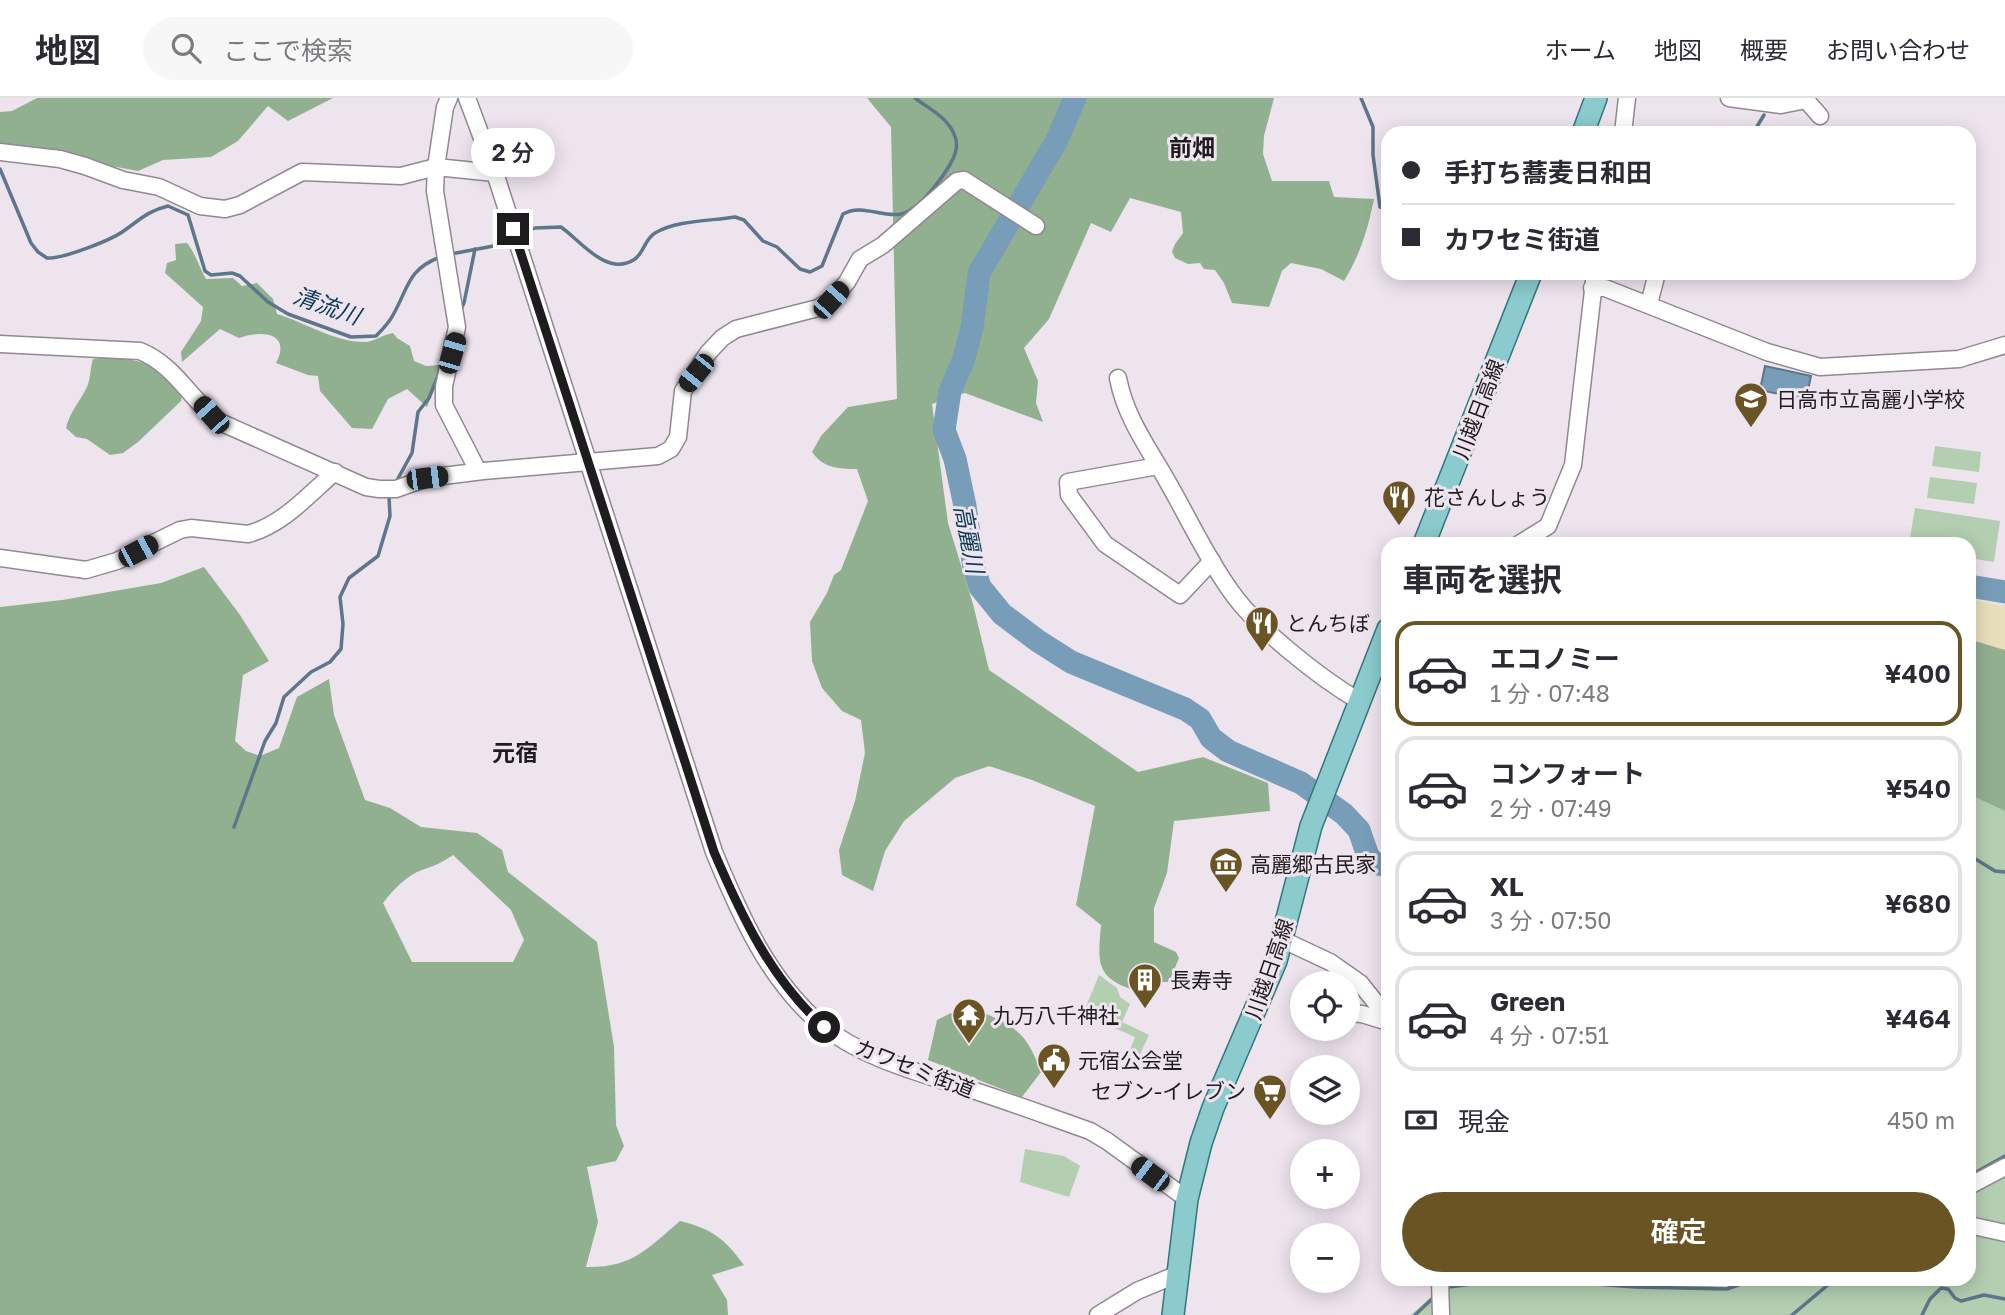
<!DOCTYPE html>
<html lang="ja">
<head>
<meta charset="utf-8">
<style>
	body { margin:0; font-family:"Golos Text","Noto Sans JP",sans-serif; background:#f7f7f7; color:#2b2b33; height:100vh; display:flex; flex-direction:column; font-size:26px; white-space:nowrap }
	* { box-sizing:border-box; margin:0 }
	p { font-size:23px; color:#7c7c81 }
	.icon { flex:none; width:38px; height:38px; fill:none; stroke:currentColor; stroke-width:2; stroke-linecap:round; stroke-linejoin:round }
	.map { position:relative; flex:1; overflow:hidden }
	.details { position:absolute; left:1381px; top:439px; width:595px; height:749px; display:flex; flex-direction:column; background:#fff; border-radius:21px; box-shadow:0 4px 18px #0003 }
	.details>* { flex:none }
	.banner { position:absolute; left:1381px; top:28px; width:595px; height:154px; border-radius:21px; box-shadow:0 4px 18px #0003; display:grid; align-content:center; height:154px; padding:0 21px; background:#fff }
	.fabs { position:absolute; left:1290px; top:873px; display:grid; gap:14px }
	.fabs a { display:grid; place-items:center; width:70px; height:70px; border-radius:50%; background:#fff; box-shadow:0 4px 18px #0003; font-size:35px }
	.end { position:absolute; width:32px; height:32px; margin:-16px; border:9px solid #1f1c1f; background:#fff; box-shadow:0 0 0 4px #fff }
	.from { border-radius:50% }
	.bubble { position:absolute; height:49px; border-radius:24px; background:#fff; box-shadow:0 4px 18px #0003; font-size:23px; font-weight:600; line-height:49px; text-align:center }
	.car { position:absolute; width:21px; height:42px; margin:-21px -10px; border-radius:9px; box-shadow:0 0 5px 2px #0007; background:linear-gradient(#222 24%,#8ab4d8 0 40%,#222 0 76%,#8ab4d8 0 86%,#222 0) }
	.banner b { display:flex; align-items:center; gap:24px; height:66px; font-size:26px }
	.banner b+b { border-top:2px solid #e1e1e2 }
	.banner i { width:18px; height:18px; background:#2b2b33 }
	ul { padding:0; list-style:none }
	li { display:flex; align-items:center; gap:21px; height:105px; margin:0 14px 10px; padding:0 7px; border:4px solid #e1e1e2; border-radius:21px }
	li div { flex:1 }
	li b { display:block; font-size:26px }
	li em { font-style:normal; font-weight:600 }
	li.on { border-color:#6a5423 }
	li>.icon { width:63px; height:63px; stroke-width:1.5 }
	h2 { padding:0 21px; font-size:32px; line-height:84px }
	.pay { display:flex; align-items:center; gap:18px; height:77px; padding:0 21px; font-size:26px }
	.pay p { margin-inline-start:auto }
	.action { display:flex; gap:14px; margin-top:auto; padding:14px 21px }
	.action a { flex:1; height:80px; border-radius:42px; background:#6a5423; color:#fff; font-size:28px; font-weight:600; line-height:80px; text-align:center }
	header { display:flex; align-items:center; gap:42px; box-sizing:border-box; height:98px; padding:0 35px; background:#fff; border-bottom:2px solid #e1e1e2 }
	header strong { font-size:33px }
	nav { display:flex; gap:38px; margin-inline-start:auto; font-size:24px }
	.search { width:490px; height:63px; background:#f7f7f7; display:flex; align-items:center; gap:18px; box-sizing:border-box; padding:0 24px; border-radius:38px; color:#7c7c81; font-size:26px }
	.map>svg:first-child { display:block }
	.green { fill:#b3ceb1 }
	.forest { fill:#91b090; fill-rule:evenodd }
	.sand { fill:#e8deb9 }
	.water { fill:#789db8; stroke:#5d768a; stroke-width:2 }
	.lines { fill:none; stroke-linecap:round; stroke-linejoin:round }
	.stream { stroke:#5d768a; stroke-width:3.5 }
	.river { stroke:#789db8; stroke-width:23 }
	.minor-casing { stroke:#918891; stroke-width:19 }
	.major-casing { stroke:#33767b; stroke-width:24 }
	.minor { stroke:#fff; stroke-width:16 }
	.major { stroke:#8bcacd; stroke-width:21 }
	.route { stroke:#1f1c1f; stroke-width:9 }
	.labels { text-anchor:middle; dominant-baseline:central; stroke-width:6; stroke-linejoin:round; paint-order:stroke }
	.poi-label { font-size:21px; fill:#1f1c1f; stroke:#eee4ee; text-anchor:start }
	.street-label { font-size:21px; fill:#1f1c1f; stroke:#eee4ee }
	.neighbourhood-label { font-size:23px; font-weight:bold; fill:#1f1c1f; stroke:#eee4ee }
	.water-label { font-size:23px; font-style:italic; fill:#083955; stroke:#eee4ee }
</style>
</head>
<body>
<header>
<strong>地図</strong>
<div class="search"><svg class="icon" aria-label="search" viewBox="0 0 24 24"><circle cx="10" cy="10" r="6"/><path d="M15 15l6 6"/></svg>ここで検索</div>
<nav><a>ホーム</a><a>地図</a><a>概要</a><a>お問い合わせ</a></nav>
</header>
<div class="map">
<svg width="2005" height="1217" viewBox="0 0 2005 1217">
	<rect width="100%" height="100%" fill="#eee4ee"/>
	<g class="green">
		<path d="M 1935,348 L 1981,354 L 1979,374 L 1932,368 Z"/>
		<path d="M 1930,379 L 1977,385 L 1974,406 L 1927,400 Z"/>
		<path d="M 1915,410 L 2000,423 L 1994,464 L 1969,460 L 1969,446 L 1909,446 Z"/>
		<path d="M 1969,541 L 2005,552 L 2005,1217 L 1411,1217 L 1449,1182 L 1568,1181 L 1726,1189 L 1746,1181 L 1969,1181 Z"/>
		<path d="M 1099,877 L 1117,890 L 1120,899 L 1130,906 L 1122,924 L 1149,937 L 1136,965 L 1127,960 L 1135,939 L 1083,916 Z"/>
		<path d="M 1025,1051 L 1064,1058 L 1080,1068 L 1069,1099 L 1020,1084 Z"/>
	</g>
	<g class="forest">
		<path d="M 37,0 L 333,0 L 288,23 L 268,8 L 238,43 L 211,59 L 163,62 L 138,73 L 0,47 L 0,14 L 12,13 Z"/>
		<path d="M 867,0 L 1274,0 L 1264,38 L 1263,56 L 1272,83 L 1329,83 L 1334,99 L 1374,101 C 1368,131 1360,157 1344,183 L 1321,171 L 1291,165 L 1282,173 L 1269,209 L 1232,205 L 1224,185 L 1215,172 L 1204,171 L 1200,165 L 1188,166 L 1175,160 L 1172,154 L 1175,146 L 1183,135 L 1181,114 L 1130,100 L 1111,134 L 1091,125 L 1049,221 L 1024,250 L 1038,283 L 1036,305 L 1043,324 L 965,295 L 932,306 L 948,425 L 973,506 L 989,572 L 1138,674 L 1203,659 L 1268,685 L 1270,713 L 1174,723 L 1167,775 L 1154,810 L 1154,844 L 1176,854 L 1179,860 L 1169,884 L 1145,884 L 1133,892 C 1095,879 1098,864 1101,827 L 1076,807 L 1095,708 L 1032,682 L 989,668 L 955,680 L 904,723 L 885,753 L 873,793 L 842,777 L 839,752 L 855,703 L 865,655 L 861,622 L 842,613 L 822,590 L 812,563 L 810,524 L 827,495 L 834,477 L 841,472 L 868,403 L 857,371 C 838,371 823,370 812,354 L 821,338 L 848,309 L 897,301 L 891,29 Z"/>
		<path d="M 187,145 C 196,156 199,169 206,181 L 233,180 L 242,188 L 257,185 L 273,201 L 277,216 C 306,225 336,245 367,244 C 375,243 384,236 393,235 L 397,240 L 410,248 L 414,263 L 426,268 L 440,267 L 440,276 L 427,309 L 407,291 L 388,301 L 372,331 L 352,330 L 320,293 L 318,278 L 308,277 L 276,265 C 292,234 261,232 239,240 L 220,231 L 182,264 L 181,254 L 201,223 L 203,209 L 165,175 L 167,165 L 176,162 L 175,146 Z"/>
		<path d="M 106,259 C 152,264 151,263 182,297 L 181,303 L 138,344 L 123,355 L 110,357 L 87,341 L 76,339 L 66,330 C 70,313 80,304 87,289 C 91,280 90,270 93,261 Z"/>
		<path d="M 204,469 L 240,517 L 269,563 L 243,577 L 235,643 L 246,653 L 260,658 L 279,650 L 297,599 L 329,581 L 334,617 L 365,702 L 390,710 L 421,729 L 477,735 L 502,752 L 508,774 L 597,844 L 614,949 L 616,1027 L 624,1048 L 616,1063 L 587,1069 L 598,1124 L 586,1169 C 632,1170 647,1151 680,1123 C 712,1131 724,1140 744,1167 L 712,1177 L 727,1202 L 728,1217 L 0,1217 L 0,509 L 62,502 L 161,485 ZM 453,757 L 511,812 L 524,842 L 513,864 L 412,864 L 383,805 C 393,792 407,777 422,772 C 436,767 441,765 453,757 Z"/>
		<path d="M 1969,541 L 2005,552 L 2005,713 L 1969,696 Z"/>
		<path d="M 982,914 C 1018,930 1027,936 1041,974 L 1022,999 L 928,962 L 937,922 L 951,915 Z"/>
	</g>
	<path class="sand" d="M 1969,501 L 2005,508 L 2005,552 L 1969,541 Z"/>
	<path class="water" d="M 1765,268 L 1811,278 L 1806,302 L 1760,292 Z"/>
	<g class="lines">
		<g class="stream">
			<path d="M 1361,0 L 1373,29 L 1373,57 L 1380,109 L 1388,113"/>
			<path d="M 1753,35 L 1764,17"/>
			<path d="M 0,71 L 31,145 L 38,154 L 47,160 C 63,161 112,142 125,132 C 142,120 148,113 168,108 L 188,117 L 205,173 L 211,177 L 232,175 L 240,178 L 268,204 L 288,216 L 351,239 L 376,238 C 382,232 389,225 393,217 C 409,189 407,172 440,159"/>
			<path d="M 521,136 L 535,130 L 561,129 C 580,142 607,180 635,161 C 644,154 645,141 655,135 C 677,122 711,123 735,119 L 744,122 L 763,143 L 777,149 L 800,171 L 810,174 L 822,168 L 843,116 C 862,105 882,120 901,116 C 919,113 953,69 956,52 C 957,47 956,40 954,36 C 947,19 928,10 915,0"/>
			<path d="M 451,156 L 504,146 L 511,142"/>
			<path d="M 460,213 L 464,205 L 475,151"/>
			<path d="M 396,384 L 412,355 L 418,314 L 429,300 L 438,278 L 446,242"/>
			<path d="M 234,729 L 265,643 L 276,625 L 284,599 L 311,574 L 330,564 L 341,551 L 343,526 L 340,499 L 349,480 L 378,458 L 390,418 L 389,399 L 391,395"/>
			<path d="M 1969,757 L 1995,773 L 2005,774"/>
			<path d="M 1969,1078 L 2005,1058"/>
			<path d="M 1449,1189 L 1496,1183 L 1567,1184 L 1635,1189 L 1727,1191 L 1755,1181"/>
			<path d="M 1415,1217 L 1433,1200"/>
			<path d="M 1792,1217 L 1835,1181"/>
			<path d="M 1922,1217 L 1930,1201 L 1941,1190 L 1948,1191 L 1955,1200 L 1961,1203 L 1984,1197 L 2005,1201"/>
		</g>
		<g class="river">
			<path d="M 1075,0 L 1057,42 L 979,175 L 972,230 L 963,263 L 950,293 L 944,332 L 955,361 L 965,408 L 974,470 L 980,489 L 1002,516 L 1038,543 L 1071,564 L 1185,611 L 1200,621 L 1211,640 L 1228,653 L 1301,685 L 1344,716 L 1359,732 L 1368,758 L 1374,765 L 1388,768"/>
			<path d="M 1969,488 L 2005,494"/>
		</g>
		<g class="minor-casing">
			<g id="minor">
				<path d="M 449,0 L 445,9 L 436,69 L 435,93 L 457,229 L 444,288 L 444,307 L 478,373"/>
				<path d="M 467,0 L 495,75 L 714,754 C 740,817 769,884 823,928 C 864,961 921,975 969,991 C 1010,1004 1050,1019 1090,1033 L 1107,1043 L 1187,1101"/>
				<path d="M 1729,0 L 1781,7 L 1806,2 L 1820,18"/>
				<path d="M 1623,35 L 1627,0"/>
				<path d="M 0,54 L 60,61 L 85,68 L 123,82 L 159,89 L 200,108 L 225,111 L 240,107 L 302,74 L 401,78 L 436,69 L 495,75"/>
				<path d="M 1592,190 L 1605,190 L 1767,254 L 1820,269 L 1959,261 L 2005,247"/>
				<path d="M 1649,206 L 1657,175"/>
				<path d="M 0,246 L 140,253 C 177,268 191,304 222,325 L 366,389 L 379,391 L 396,391 L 427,380 L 483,373 L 658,358 L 671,351 L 678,339 L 683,293 L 708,255 L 722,240 L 736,231 L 818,210 L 831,202 L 847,184 L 860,161 L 883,147 L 957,83 L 964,82 L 1036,128"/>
				<path d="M 1118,280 C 1125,318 1147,348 1166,381 C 1187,417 1205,457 1230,492 C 1255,529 1320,580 1359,603"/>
				<path d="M 1158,368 L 1068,384 L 1069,397 L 1105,446 L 1180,497 L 1212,463"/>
				<path d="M 1519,446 L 1548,428 L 1573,367 L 1595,175"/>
				<path d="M 0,460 L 86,472 L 117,463 L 180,432 L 191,430 L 248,436 C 283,427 309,396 335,374"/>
				<path d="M 1283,842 L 1330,864 L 1360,885 L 1388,920"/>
				<path d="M 1348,915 L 1362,916 L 1388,924"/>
				<path d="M 1969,1088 L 2005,1069"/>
				<path d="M 1969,1127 L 2005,1135"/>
				<path d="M 1440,1181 L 1441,1217"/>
				<path d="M 1098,1217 L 1137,1193 L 1178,1176"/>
			</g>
		</g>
		<g class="major-casing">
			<g id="major">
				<path d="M 1583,35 L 1596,0"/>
				<path d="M 1424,446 L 1531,175"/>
				<path d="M 1173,1217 L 1187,1101 L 1201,1045 L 1213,1010 L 1276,863 L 1311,728 L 1388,531"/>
			</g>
		</g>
		<use href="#minor" class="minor"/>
		<use href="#major" class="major"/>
	</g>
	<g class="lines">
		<path class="route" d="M 513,131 L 714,754 C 742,819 771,881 824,929"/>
	</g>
	<defs>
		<g id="school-pin" transform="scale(1.75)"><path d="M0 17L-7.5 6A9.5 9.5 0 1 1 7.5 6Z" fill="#6a5423" stroke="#eee4ee"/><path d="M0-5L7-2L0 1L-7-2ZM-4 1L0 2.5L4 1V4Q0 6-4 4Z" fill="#fff"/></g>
		<g id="restaurant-pin" transform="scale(1.75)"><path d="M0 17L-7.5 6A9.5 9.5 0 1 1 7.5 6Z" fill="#6a5423" stroke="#eee4ee"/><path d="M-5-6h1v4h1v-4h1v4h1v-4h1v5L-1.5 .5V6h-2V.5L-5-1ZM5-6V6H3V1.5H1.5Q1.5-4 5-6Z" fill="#fff"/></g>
		<g id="museum-pin" transform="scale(1.75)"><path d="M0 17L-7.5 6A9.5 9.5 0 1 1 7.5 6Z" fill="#6a5423" stroke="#eee4ee"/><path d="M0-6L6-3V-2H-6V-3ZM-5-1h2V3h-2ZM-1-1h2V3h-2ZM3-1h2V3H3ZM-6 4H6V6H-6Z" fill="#fff"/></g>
		<g id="building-pin" transform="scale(1.75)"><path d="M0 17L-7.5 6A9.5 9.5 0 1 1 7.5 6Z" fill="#6a5423" stroke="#eee4ee"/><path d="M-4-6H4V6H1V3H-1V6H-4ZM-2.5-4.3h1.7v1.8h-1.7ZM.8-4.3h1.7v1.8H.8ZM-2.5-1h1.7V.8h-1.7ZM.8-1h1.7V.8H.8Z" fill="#fff"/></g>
		<g id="temple-pin" transform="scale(1.75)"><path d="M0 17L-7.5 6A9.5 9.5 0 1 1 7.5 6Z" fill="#6a5423" stroke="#eee4ee"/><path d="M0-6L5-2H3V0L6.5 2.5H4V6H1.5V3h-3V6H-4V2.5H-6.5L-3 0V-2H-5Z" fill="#fff"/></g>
		<g id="civic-pin" transform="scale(1.75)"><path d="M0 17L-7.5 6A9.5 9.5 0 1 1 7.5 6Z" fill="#6a5423" stroke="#eee4ee"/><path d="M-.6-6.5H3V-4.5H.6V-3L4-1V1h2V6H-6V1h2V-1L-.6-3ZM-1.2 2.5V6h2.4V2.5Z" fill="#fff"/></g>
		<g id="supermarket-pin" transform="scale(1.75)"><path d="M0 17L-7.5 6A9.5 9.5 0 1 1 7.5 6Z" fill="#6a5423" stroke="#eee4ee"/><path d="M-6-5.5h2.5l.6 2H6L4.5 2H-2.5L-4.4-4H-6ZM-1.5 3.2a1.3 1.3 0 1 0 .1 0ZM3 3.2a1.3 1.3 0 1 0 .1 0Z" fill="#fff"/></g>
	</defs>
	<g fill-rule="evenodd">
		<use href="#school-pin" x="1751" y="301"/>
		<use href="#restaurant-pin" x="1399" y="399"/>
		<use href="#restaurant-pin" x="1262" y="525"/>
		<use href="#museum-pin" x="1226" y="766"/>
		<use href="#building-pin" x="1145" y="882"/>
		<use href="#temple-pin" x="969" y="917"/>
		<use href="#civic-pin" x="1054" y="962"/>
		<use href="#supermarket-pin" x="1270" y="993"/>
	</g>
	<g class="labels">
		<g class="poi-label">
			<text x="1776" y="301">日高市立高麗小学校</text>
			<text x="1424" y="399">花さんしょう</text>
			<text x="1286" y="525">とんちぼ</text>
			<text x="1250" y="766">高麗郷古民家</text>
			<text x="1170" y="882">長寿寺</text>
			<text x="993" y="917">九万八千神社</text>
			<text x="1078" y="962">元宿公会堂</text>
			<text x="1246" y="993" text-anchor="end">セブン-イレブン</text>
		</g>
		<g class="street-label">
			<text transform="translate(1478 311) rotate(-69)">川越日高線</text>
			<text transform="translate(1269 871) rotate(-71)">川越日高線</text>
			<text transform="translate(915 970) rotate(21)">カワセミ街道</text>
		</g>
		<g class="neighbourhood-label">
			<text x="1192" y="49">前畑</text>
			<text x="515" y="654">元宿</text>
		</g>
		<g class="water-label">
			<text transform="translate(327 207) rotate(19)">清流川</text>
			<text transform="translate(970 441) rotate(79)">高麗川</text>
		</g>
	</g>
</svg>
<div class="fabs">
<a><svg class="icon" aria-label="locate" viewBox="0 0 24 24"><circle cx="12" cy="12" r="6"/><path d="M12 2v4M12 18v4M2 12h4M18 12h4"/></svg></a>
<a><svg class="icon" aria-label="layers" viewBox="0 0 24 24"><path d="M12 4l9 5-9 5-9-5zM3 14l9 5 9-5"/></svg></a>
<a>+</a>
<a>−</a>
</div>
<i class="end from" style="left:824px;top:929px"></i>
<i class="end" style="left:513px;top:131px"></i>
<div class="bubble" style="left:471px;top:30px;width:84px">2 分</div>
<i class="car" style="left:831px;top:202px;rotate:42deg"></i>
<i class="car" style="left:452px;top:255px;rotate:16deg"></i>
<i class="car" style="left:696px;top:275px;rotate:219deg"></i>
<i class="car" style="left:211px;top:317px;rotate:318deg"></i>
<i class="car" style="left:427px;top:380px;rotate:83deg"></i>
<i class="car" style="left:138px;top:453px;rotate:62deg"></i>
<i class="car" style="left:1150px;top:1076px;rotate:307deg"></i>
<div class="banner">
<b><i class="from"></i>手打ち蕎麦日和田</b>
<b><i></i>カワセミ街道</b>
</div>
<section class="details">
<h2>車両を選択</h2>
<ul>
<li class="on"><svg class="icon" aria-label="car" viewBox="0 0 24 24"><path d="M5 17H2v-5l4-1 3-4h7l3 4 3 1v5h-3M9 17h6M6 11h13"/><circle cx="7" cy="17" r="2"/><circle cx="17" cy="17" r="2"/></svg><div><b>エコノミー</b><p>1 分 · 07:48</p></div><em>¥400</em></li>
<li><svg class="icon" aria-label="car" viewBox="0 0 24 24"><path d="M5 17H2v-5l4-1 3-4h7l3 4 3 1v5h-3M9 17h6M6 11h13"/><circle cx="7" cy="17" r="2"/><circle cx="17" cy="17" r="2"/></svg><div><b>コンフォート</b><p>2 分 · 07:49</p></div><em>¥540</em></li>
<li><svg class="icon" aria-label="car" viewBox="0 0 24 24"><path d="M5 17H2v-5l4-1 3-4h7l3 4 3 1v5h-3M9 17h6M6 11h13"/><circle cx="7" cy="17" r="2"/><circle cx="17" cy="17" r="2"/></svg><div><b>XL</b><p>3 分 · 07:50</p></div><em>¥680</em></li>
<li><svg class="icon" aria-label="car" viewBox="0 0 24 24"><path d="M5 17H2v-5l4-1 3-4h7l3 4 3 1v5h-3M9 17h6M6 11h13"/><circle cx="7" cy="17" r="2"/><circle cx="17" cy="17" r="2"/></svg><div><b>Green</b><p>4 分 · 07:51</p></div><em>¥464</em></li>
</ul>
<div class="pay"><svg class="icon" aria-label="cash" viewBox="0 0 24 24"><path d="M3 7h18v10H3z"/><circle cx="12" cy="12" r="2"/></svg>現金<p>450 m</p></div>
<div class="action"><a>確定</a></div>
</section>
</div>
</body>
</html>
